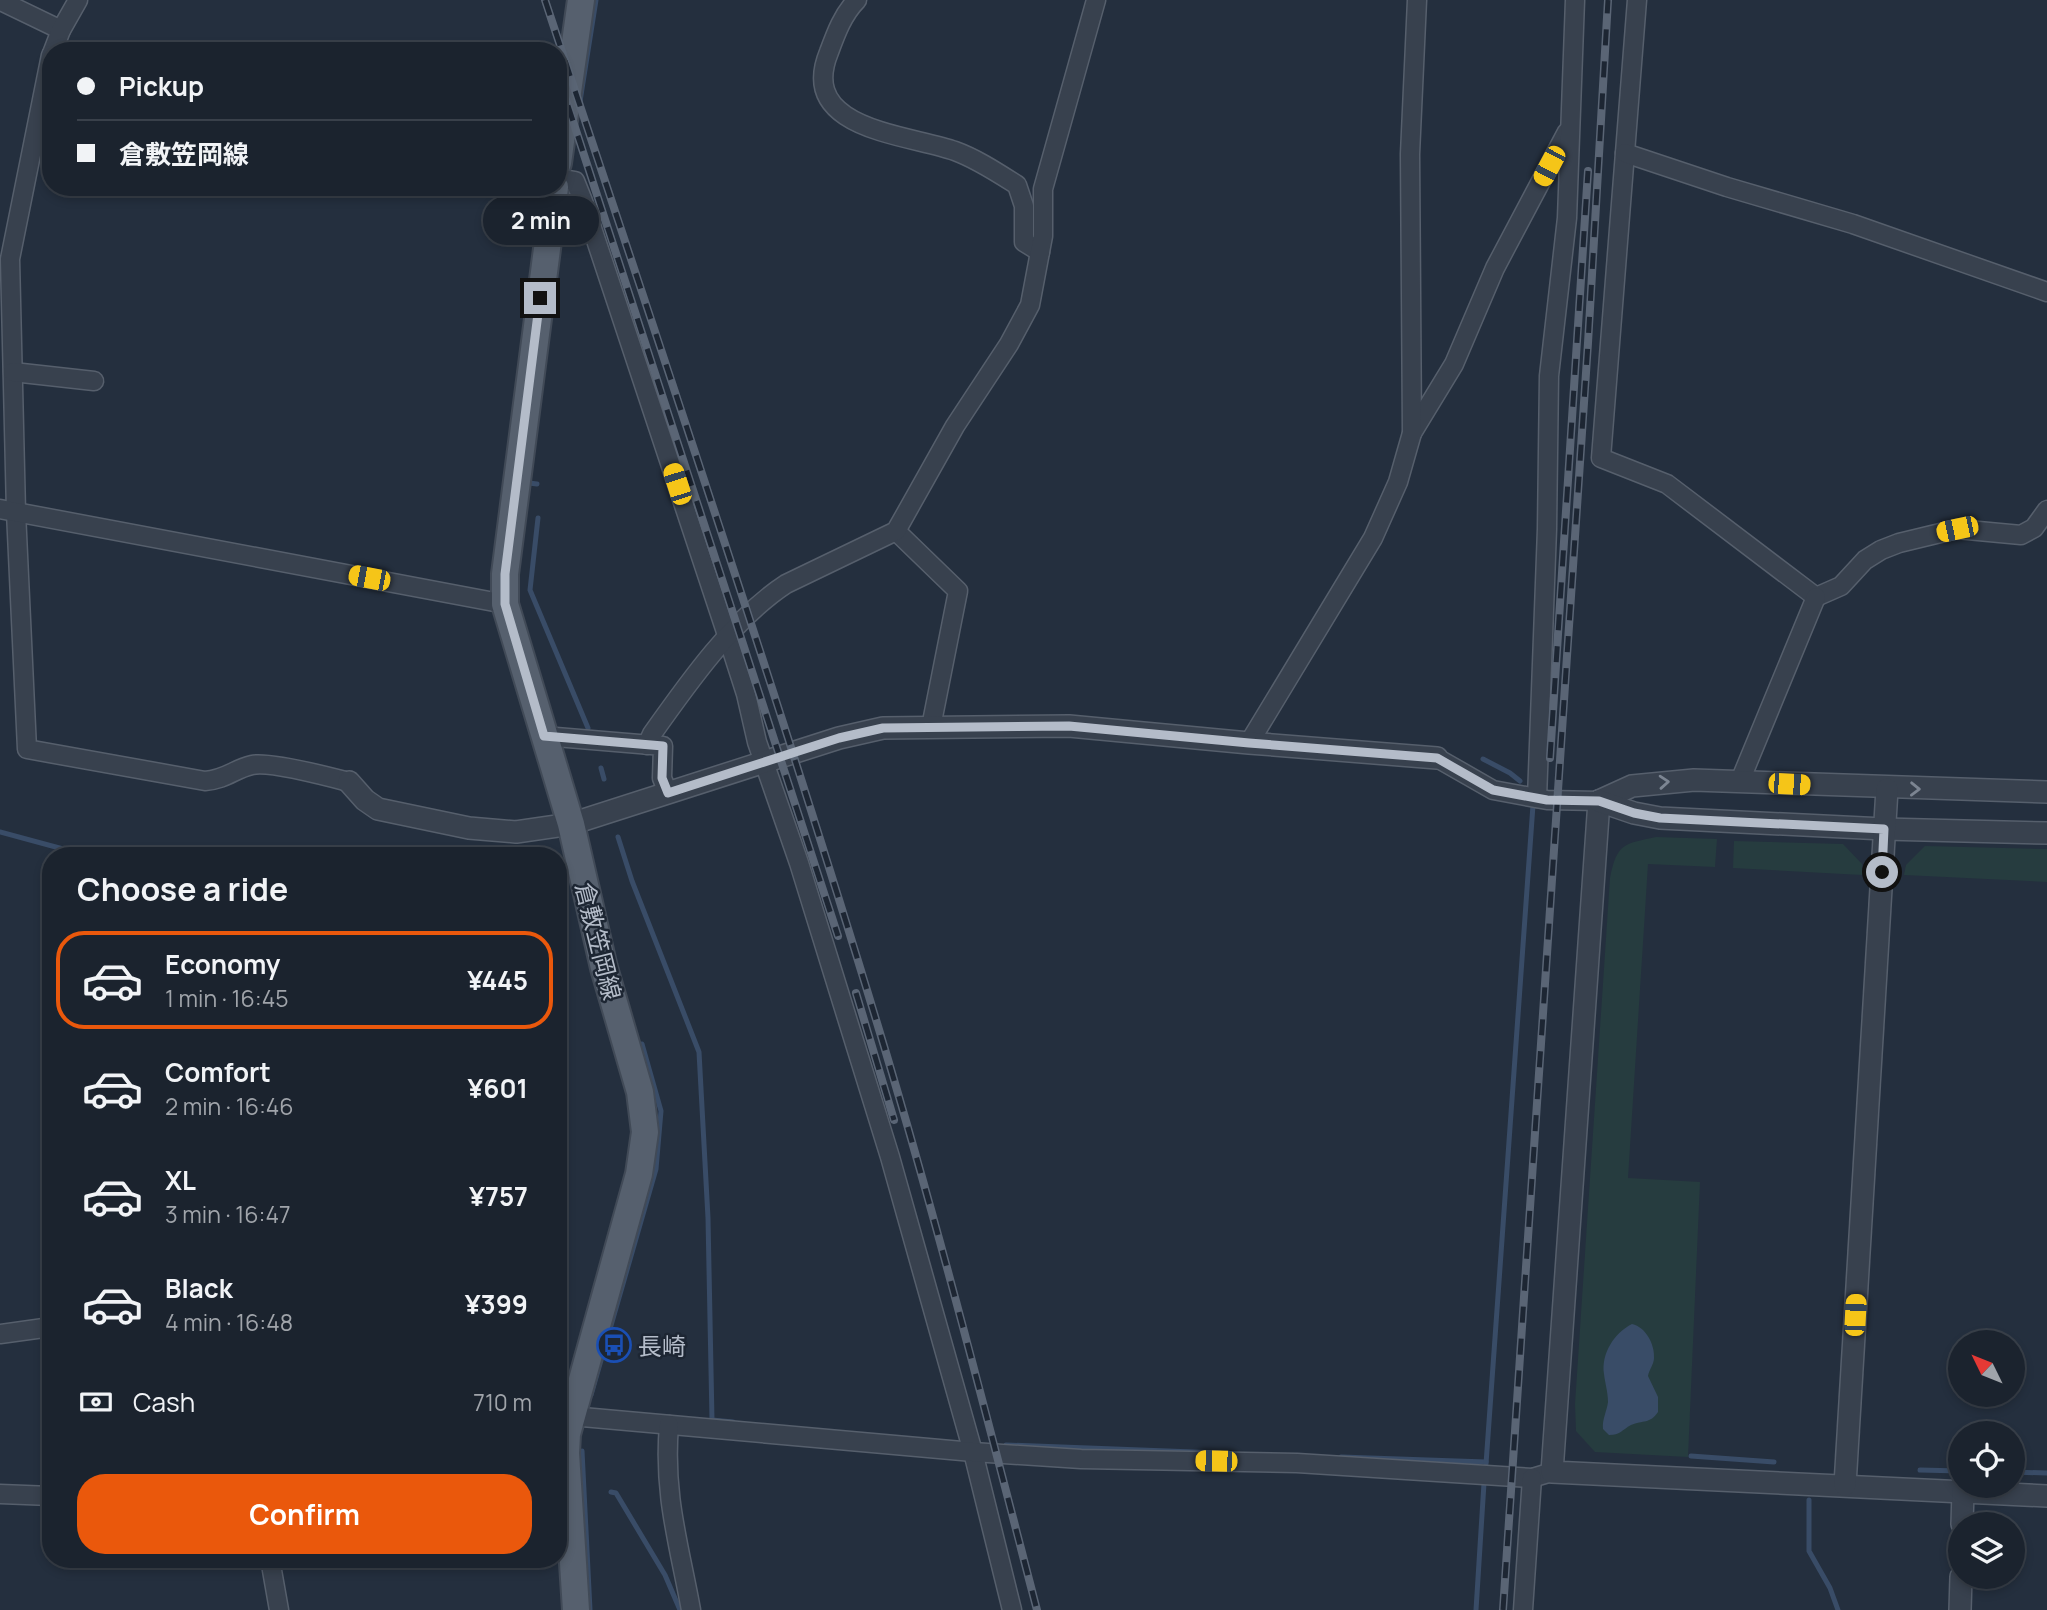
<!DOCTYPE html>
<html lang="en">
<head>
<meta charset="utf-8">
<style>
	body { margin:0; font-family:Manrope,"Noto Sans JP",sans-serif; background:#242b36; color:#f1f3f6; height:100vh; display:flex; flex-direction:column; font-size:26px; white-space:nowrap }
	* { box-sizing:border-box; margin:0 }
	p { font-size:23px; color:#a0a4aa }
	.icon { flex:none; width:38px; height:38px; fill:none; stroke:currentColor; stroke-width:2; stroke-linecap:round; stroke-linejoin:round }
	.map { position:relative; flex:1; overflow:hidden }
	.side { position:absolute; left:42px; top:847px; width:525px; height:721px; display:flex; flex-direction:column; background:#1b232e; border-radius:28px; box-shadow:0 4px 10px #0003,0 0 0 2px #39404a }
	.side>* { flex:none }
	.hud { position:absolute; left:42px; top:42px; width:525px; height:154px; border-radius:28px; box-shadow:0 4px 10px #0003,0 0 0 2px #39404a; display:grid; align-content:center; height:154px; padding:0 35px; background:#1b232e }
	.needle { width:46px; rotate:313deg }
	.tools { position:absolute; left:1948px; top:1330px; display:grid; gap:14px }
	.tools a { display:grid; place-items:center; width:77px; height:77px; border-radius:50%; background:#1b232e; box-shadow:0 4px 10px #0003,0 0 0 2px #39404a; font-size:35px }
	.end { position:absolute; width:32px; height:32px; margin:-16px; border:9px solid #b4bcc9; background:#111; box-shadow:0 0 0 4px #111 }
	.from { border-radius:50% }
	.bubble { position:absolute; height:49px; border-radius:24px; background:#1b232e; box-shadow:0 4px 10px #0003,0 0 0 2px #39404a; font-size:23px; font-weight:700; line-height:49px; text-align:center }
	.car { position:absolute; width:21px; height:42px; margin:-21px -10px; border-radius:9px; box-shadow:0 0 5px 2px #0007; background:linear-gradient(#f5c518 24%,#345 0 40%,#f5c518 0 76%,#345 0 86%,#f5c518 0) }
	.hud b { display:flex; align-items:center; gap:24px; height:66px; font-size:26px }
	.hud b+b { border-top:2px solid #39404a }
	.hud i { width:18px; height:18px; background:#f1f3f6 }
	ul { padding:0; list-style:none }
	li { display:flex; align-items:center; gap:21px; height:98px; margin:0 14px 10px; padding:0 21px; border:4px solid transparent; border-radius:28px }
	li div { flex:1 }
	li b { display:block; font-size:26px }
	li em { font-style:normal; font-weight:700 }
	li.on { border-color:#ea580c }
	li>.icon { width:63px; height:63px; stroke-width:1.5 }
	h2 { padding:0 35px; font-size:32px; line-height:84px }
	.pay { display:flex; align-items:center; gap:18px; height:77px; padding:0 35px; font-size:26px }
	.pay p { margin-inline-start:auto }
	.button { display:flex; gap:14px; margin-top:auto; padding:14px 35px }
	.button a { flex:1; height:80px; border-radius:28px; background:#ea580c; color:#fff; font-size:28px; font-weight:700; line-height:80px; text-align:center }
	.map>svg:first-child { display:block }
	.green { fill:#263c3f }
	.water { fill:#394c67 }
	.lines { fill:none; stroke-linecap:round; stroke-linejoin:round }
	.stream { stroke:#394c67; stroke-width:5 }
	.minor-casing { stroke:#565f6c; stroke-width:21 }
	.tertiary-casing { stroke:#565f6c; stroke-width:24 }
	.primary-casing { stroke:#414a57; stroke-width:30 }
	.minor { stroke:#38414e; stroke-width:18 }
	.tertiary { stroke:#38414e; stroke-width:21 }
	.primary { stroke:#56606e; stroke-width:26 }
	.rail-casing { stroke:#5a6575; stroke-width:8 }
	.rail { stroke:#1d2633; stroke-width:5; stroke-dasharray:16; stroke-linecap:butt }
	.oneway { stroke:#7c8592 }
	.route { stroke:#b4bcc9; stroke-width:9 }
	.labels { text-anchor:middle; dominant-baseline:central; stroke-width:5; stroke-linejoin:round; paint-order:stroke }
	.street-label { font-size:24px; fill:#b4bcc9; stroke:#1d2633 }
	.poi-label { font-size:24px; fill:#b4bcc9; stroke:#1d2633; text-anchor:start }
</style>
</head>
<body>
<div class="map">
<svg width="2047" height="1610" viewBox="0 0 2047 1610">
	<rect width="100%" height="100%" fill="#242f3e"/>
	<g class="green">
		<path d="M 1656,837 L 1717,839 L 1715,867 L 1648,864 L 1628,1178 L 1700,1182 L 1688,1457 L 1595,1452 L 1576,1431 L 1575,1404 L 1610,878 C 1617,843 1624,844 1656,837 Z"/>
		<path d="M 1734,841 L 1843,844 L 1862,864 L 1862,875 L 1733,868 Z"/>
		<path d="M 1925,846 L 2047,849 L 2047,882 L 1904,875 L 1906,865 Z"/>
	</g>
	<path class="water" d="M 1632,1324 C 1646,1327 1655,1345 1654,1358 C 1654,1364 1649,1370 1648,1376 L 1658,1397 L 1658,1412 C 1650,1424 1643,1420 1631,1425 C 1622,1430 1620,1435 1609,1435 L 1603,1429 C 1602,1419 1607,1411 1608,1402 C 1608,1392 1605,1383 1604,1374 C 1601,1354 1614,1333 1632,1324 Z"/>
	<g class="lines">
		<g class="stream">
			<path d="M 578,114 L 596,0"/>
			<path d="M 529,483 L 537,484"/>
			<path d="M 538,518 L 530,590 L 588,728"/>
			<path d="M 1483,759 L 1510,773 L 1520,781"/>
			<path d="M 601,768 L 604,779"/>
			<path d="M 0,832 L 89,856"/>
			<path d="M 618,837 L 632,881 L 699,1052 L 708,1218 L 712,1420"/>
			<path d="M 591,1395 L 656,1169 L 661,1111 L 642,1044"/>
			<path d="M 712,1420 L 733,1422"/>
			<path d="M 1006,1445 L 1220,1453"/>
			<path d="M 582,1451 L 590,1610"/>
			<path d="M 1691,1456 L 1774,1462"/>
			<path d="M 1341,1457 L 1486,1462"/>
			<path d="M 1486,1464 L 1533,805"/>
			<path d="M 1920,1470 L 1960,1471"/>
			<path d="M 2012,1472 L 2047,1473"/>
			<path d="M 611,1492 L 616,1493 L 665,1575 L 680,1610"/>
			<path d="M 1809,1500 L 1809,1551 L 1830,1588 L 1838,1610"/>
			<path d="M 1476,1610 L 1484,1483"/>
		</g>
		<g class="minor-casing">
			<g id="minor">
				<path d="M 857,0 C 843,14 836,33 829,52 C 797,130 907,134 955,151 C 977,159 998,173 1017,185 L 1024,206 L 1024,242 L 1040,252"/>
				<path d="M 1637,0 L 1601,458 L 1667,484 L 1816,597 L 1841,586 L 1865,560 L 1881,550 L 1899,543 L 1957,529 L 2021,535 L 2034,528 L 2047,510"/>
				<path d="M 3,2 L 61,30"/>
				<path d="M 53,51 L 61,30 L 78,0"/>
				<path d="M 51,55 L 10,259 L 16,512 L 27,749 L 205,781 C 227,779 234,769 252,765 C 269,761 330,777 349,782"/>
				<path d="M 1625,153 L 1727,187 L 1853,224 L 2047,292"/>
				<path d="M 558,178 L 575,181 L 583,201 L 728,638 L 746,694 L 757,742 L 799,863 L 890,1157 L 973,1452 L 1012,1610"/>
				<path d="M 13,372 L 94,381"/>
				<path d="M 1412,433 L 1454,364 L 1495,268 L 1567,132"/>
				<path d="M 0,509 L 505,604"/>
				<path d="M 896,531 L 958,591 L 931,727"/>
				<path d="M 544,736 L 663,746 L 662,778 L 668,793"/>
				<path d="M 1249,743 L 1373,538 L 1398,482 L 1412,433 L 1410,154 L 1417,0"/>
				<path d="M 647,745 L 652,734 C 688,683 734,618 786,584 L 896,531 L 955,426 L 1009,344 L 1030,305 L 1043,236 L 1043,189 L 1096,0"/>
				<path d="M 1437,758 L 1493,790 L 1547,800 L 1599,801"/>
				<path d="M 1740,781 L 1816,597"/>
				<path d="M 1537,798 L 1547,529 L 1549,376 L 1567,218 L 1575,0"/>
				<path d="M 0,1334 L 51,1327"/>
				<path d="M 571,1416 L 973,1452 L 1081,1459 L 1297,1463 L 1532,1478 L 1552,1472"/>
				<path d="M 669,1425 C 663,1494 679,1544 691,1610"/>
				<path d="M 0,1494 L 51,1496"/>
				<path d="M 270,1559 L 279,1610"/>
				<path d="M 1523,1610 L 1532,1478"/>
			</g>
		</g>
		<g class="tertiary-casing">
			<g id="tertiary">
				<path d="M 349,782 L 365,800 L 378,809 L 469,828 L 516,832 L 571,824 L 839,738 L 883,728 L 1069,726 L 1249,743 L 1437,758"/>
				<path d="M 1599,801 L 1552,1472 L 2047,1496"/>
				<path d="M 1599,801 L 1632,786 L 1694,780 L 2047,792"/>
				<path d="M 1599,801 L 1634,813 L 1660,818 L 1884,829 L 2047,833"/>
				<path d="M 1845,1485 L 1887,789"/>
				<path d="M 1962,1524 L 1963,1491"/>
				<path d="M 1960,1610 L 1961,1577"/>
			</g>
		</g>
		<g class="primary-casing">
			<g id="primary">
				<path d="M 558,163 L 581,0"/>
				<path d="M 555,187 L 505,574 L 505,604 L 571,824 L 604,968 L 640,1092 L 645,1132 L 639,1174 L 567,1434 L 566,1453 L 576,1610"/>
			</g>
		</g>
		<use href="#minor" class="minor"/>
		<use href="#tertiary" class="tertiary"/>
		<use href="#primary" class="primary"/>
		<g class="rail-casing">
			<g id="rail">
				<path d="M 545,0 C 660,348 778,695 884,1046 C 940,1233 988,1422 1037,1610"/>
				<path d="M 558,75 L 838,936"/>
				<path d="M 1550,758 L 1588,171"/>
				<path d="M 856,993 L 894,1120"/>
				<path d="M 1503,1610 L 1588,343 L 1608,0"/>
			</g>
		</g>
		<use href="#rail" class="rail"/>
	</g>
	<defs><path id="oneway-chevron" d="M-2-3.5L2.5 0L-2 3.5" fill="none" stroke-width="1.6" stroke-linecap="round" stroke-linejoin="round" transform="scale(1.75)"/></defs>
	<g class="oneway">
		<use href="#oneway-chevron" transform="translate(1664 782) rotate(-4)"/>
		<use href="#oneway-chevron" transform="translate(1915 789) rotate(1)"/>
	</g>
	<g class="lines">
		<path class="route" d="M 540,298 L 505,574 L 505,604 L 544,736 L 663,746 L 662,778 L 668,793 L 839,738 L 883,728 L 1069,726 L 1249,743 L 1437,758 L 1493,790 L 1547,800 L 1599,801 L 1634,813 L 1660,818 L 1884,829 L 1882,872"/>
	</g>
	<defs>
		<g id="bus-ring" transform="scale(1.75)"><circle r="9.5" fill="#1d2633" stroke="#1a4fb4" stroke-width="1.5"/><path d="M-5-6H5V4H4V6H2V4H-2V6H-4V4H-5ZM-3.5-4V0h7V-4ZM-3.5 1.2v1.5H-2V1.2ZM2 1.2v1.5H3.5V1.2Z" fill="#1a4fb4"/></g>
	</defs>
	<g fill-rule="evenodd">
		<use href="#bus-ring" x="614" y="1345"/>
	</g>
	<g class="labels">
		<g class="street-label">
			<text transform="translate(599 941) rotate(76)">倉敷笠岡線</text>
		</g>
		<g class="poi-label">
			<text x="638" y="1345">長崎</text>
		</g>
	</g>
</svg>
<div class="tools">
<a><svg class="needle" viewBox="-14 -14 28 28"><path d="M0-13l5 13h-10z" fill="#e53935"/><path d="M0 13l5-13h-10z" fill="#a0a4aa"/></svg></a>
<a><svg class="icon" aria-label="locate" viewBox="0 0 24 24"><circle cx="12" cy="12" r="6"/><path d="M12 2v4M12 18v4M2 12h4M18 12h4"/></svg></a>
<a><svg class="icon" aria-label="layers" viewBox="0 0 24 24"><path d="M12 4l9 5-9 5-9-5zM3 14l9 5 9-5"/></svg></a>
</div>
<i class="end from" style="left:1882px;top:872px"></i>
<i class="end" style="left:540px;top:298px"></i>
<div class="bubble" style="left:483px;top:196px;width:116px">2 min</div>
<i class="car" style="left:1549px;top:166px;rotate:208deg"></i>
<i class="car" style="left:677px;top:484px;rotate:342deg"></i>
<i class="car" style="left:1957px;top:529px;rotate:258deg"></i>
<i class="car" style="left:369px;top:578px;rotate:281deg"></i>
<i class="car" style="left:1789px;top:784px;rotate:93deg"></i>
<i class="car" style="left:1855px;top:1315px;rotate:3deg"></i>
<i class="car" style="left:1216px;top:1461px;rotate:271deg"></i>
<div class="hud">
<b><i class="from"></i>Pickup</b>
<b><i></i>倉敷笠岡線</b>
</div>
<section class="side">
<h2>Choose a ride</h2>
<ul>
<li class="on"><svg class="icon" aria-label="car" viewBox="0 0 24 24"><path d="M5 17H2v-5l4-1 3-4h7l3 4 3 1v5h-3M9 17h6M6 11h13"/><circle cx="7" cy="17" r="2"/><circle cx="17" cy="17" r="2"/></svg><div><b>Economy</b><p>1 min · 16:45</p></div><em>¥445</em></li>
<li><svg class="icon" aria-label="car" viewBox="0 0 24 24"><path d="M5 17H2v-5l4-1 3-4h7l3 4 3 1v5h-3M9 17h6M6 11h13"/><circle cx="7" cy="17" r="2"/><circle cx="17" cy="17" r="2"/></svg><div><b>Comfort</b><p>2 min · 16:46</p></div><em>¥601</em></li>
<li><svg class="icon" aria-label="car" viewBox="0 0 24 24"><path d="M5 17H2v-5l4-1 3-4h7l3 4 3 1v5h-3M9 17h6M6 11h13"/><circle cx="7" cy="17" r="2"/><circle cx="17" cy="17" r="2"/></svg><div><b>XL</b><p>3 min · 16:47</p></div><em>¥757</em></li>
<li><svg class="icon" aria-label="car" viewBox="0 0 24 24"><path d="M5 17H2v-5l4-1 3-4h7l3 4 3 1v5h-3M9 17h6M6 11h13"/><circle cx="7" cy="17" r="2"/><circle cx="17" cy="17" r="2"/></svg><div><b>Black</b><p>4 min · 16:48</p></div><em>¥399</em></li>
</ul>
<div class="pay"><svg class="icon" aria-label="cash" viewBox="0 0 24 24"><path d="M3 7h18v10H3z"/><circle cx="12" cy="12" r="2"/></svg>Cash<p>710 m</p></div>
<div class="button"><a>Confirm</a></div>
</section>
</div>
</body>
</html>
